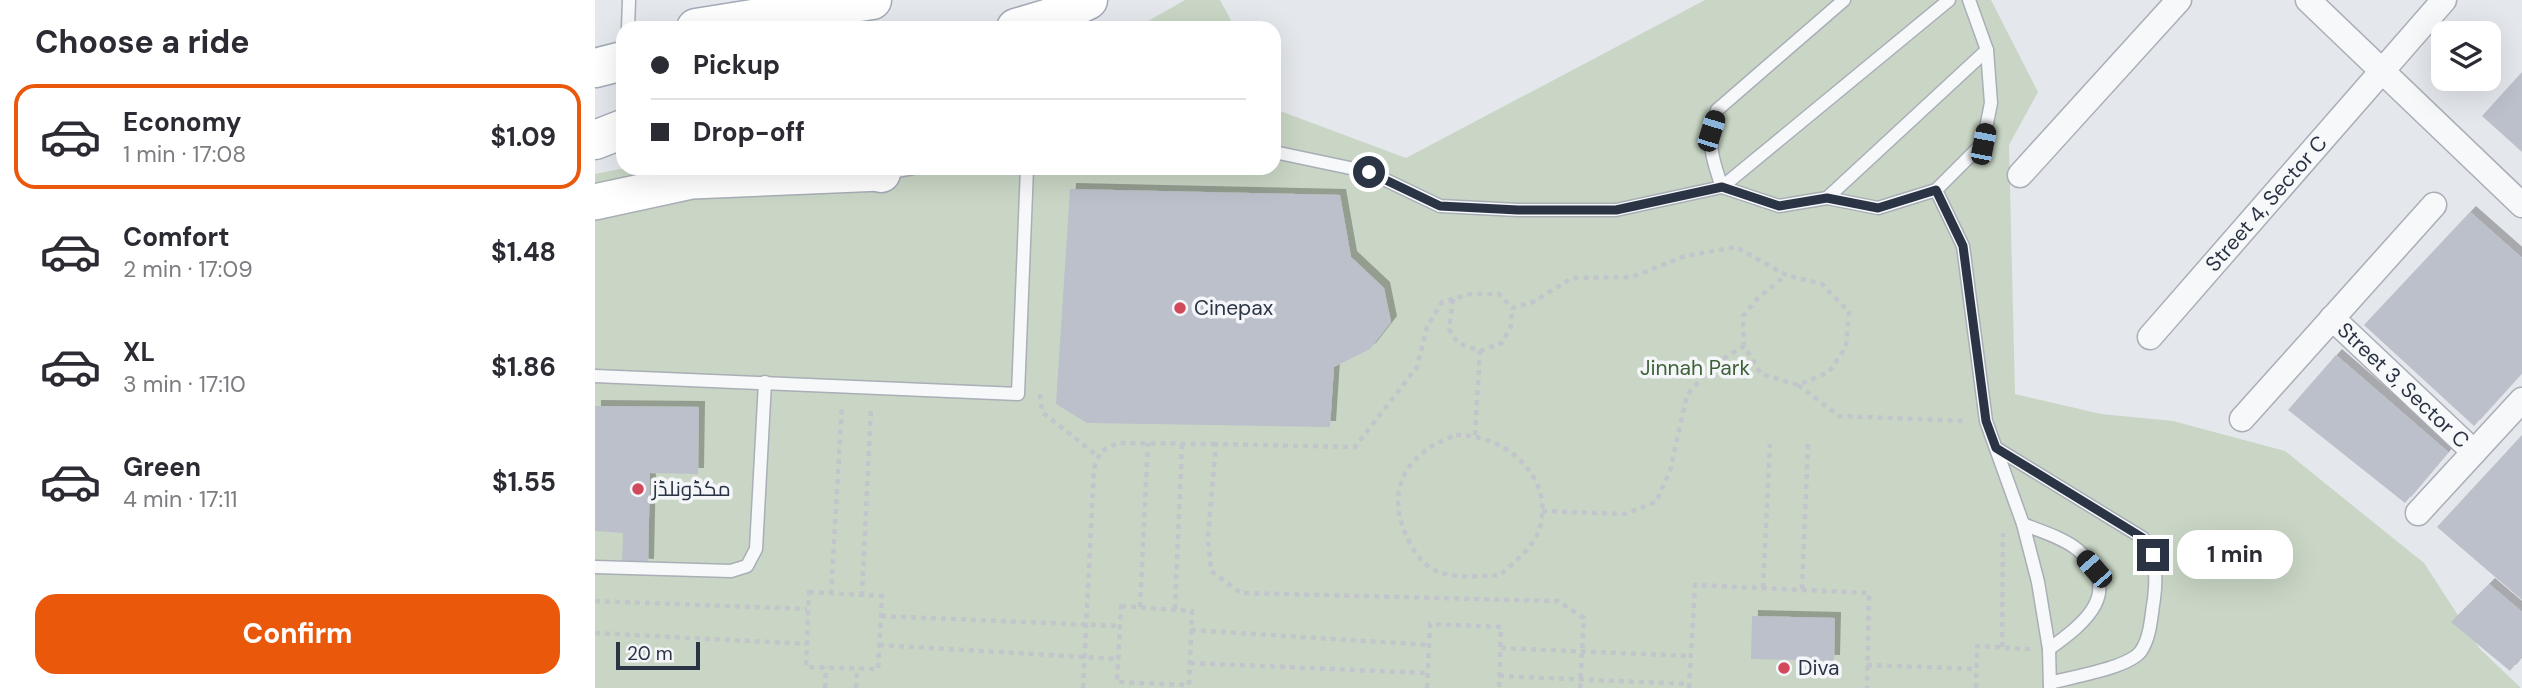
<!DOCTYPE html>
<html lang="en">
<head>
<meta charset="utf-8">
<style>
	body { margin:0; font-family:"DM Sans",Cairo,sans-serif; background:#f7f7f7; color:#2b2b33; height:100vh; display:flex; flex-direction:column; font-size:26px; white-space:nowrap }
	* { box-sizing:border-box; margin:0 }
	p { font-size:23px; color:#7c7c81 }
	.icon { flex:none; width:38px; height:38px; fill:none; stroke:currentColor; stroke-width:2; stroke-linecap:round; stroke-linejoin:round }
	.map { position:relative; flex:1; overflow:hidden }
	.drawer { display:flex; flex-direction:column; background:#fff; width:595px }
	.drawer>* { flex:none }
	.top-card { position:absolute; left:21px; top:21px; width:665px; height:154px; border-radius:21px; box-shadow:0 7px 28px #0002; display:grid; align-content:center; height:154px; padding:0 35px; background:#fff }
	.fabs { position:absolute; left:1836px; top:21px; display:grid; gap:14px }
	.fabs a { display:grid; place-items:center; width:70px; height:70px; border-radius:14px; background:#fff; box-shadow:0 7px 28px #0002; font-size:35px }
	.scale { position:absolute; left:21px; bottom:18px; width:84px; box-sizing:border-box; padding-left:7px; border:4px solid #2b3445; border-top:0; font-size:19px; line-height:24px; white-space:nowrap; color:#2b3445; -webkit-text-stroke:5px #f4f6f9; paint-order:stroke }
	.end { position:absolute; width:32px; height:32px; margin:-16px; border:9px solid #2b3445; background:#fff; box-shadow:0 0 0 4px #fff }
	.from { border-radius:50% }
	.bubble { position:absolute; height:49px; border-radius:21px; background:#fff; box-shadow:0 7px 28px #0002; font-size:23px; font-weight:700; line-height:49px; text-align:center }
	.car { position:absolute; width:21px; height:42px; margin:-21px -10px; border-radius:9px; box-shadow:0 0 5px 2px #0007; background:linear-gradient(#222 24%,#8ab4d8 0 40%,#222 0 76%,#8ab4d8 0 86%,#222 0) }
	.top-card b { display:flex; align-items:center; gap:24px; height:66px; font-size:26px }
	.top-card b+b { border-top:2px solid #e1e1e2 }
	.top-card i { width:18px; height:18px; background:#2b2b33 }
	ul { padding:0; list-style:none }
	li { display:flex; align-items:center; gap:21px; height:105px; margin:0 14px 10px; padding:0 21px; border:4px solid transparent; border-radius:21px }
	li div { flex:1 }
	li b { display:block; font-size:26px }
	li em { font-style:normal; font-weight:700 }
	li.active { border-color:#ea580c }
	li>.icon { width:63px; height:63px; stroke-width:1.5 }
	h2 { padding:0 35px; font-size:32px; line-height:84px }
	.button { display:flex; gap:14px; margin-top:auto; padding:14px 35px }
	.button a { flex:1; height:80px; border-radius:21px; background:#ea580c; color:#fff; font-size:28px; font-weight:700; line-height:80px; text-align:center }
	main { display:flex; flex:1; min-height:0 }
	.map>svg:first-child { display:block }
	.green { fill:#c9d6c5 }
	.building { fill:#bbc0ca; filter:url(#shadow) }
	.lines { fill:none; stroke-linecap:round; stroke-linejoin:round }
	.service-casing { stroke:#a9aeb7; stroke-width:15 }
	.minor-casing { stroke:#a9aeb7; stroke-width:27 }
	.secondary-casing { stroke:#a9aeb7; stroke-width:38 }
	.primary-casing { stroke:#a3abb8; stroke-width:41 }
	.path { stroke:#c2c5cb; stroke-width:4.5; stroke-dasharray:5 5; stroke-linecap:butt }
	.service { stroke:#f7f8fa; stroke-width:12 }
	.minor { stroke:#f7f8fa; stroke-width:24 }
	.secondary { stroke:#fff; stroke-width:35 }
	.primary { stroke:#fff; stroke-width:38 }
	.route { stroke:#2b3445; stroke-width:9 }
	.poi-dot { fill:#d1495b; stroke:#f4f6f9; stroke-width:2.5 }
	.labels { text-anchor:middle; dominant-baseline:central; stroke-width:7; stroke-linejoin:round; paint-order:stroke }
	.street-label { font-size:21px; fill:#2b3445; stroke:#f4f6f9 }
	.poi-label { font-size:21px; fill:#2b3445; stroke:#f4f6f9; text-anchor:start }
	.park-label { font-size:21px; fill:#3f6138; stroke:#f4f6f9 }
</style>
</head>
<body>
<main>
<section class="drawer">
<h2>Choose a ride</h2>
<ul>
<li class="active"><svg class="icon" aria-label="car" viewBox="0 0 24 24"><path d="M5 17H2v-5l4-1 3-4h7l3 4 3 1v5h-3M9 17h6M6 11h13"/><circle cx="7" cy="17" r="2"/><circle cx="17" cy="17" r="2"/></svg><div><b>Economy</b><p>1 min · 17:08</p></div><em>$1.09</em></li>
<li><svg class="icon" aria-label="car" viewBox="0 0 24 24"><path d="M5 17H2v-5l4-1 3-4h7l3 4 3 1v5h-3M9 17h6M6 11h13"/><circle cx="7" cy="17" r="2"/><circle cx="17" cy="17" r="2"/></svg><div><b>Comfort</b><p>2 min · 17:09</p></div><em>$1.48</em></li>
<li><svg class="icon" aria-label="car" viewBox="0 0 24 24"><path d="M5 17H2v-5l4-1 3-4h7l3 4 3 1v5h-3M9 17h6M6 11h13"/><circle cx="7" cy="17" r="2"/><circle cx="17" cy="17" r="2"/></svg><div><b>XL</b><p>3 min · 17:10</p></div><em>$1.86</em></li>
<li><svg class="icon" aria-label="car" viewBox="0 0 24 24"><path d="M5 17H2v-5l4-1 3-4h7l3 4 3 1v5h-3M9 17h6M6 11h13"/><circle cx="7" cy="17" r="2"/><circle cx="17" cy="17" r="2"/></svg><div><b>Green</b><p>4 min · 17:11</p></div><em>$1.55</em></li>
</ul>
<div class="button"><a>Confirm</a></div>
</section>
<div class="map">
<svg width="1927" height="688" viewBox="0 0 1927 688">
	<defs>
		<filter id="shadow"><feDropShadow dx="6" dy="-6" stdDeviation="0" flood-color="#0004"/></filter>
	</defs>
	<rect width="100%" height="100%" fill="#e4e7ec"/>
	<g class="green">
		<path d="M 590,0 L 625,0 L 640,28 L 541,28 Z"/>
		<path d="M 1110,0 L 1396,0 L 1443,92 L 1414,145 L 1420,394 L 1506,414 L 1578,421 L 1690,451 L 1829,563 L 1885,649 L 1926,688 L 0,688 L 0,174 L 30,168 L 679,168 L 679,100 L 685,111 L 811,158 Z"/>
	</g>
	<g class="building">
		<path d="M 1927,72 L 1927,152 L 1887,116 Z"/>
		<path d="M 475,189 L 745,195 L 756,257 L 789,288 L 796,322 L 775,349 L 739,367 L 735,427 L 492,423 L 461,404 Z"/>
		<path d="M 1875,212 L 1927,258 L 1927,373 L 1879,426 L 1769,325 Z"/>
		<path d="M 1741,355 L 1853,452 L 1810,503 L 1693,410 Z"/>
		<path d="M 0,406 L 104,407 L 103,474 L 55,473 L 53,565 L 27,563 L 28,533 L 0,531 Z"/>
		<path d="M 1927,435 L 1927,600 L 1842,527 Z"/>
		<path d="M 1894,584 L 1927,612 L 1927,656 L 1915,671 L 1856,622 Z"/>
		<path d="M 1157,616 L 1240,618 L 1239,661 L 1156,659 Z"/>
	</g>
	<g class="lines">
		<g class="service-casing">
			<g id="service">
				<path d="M 33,28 L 34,0"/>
				<path d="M 679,152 L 774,172 L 845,206 L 923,210 L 1021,210 L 1127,187 L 1354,0"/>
				<path d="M 290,173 L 318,168"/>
				<path d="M 1127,187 L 1184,206 L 1232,198 L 1283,208 L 1341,190 L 1388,143 L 1396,103 L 1392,50 L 1374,0"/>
				<path d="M 1127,187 C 1116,156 1112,142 1122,110 L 1249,0"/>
				<path d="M 1341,190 L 1368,246 L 1391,421 L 1428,524 L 1443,582 L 1454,649 L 1455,688"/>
				<path d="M 1232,198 L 1392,50"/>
				<path d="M 0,376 L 423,394 L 432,168"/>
				<path d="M 1401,448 L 1548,538 C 1561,559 1562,574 1559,599 C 1556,616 1556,636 1546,651 C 1534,668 1476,677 1455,683"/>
				<path d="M 1428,524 C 1445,531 1469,538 1483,550 C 1530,592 1490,623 1454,649"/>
				<path d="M 0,567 L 136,571 L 152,566 L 161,549 L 170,382"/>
			</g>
		</g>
		<g class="minor-casing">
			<g id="minor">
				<path d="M 1713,0 L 1927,205"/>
				<path d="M 1425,175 L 1584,0"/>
				<path id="s1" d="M 1737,318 L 1879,452"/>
				<path id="s2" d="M 1555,337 L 1849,0"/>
				<path d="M 1647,419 L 1839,205"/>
				<path d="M 1823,513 L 1927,400"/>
			</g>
		</g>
		<g class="secondary-casing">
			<path id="secondary" d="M 0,202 L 97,181 L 286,173"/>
		</g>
		<g class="primary-casing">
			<g id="primary">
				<path d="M 101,28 L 277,0"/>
				<path d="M 421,28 L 458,17 L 493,0"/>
				<path d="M 0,68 L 28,61"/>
				<path d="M 0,140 L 28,129"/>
				<path d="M 286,168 L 286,173"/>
			</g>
		</g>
		<g class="path">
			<path d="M 858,299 L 854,329 L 863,343 L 885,351 L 907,343 L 916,326 L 917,308"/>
			<path d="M 1203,385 L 1244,416 L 1372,421"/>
			<path d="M 445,394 L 447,412 L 504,457"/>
			<path d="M 861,435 C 910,434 961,477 944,530 C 938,548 918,563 905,575 C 884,576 854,580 836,568 C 825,561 818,550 813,539 C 788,490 812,452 861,435 Z"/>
			<path d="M 880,435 L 885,351"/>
			<path d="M 947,511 L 1030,514 L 1061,502 L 1075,471 L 1092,395 L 1118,365 L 1149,346"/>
			<path d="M 1168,588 L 1175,444"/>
			<path d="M 1207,589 L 1213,444"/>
			<path d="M 214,592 L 287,596 L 283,669 L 211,667 Z"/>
			<path d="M 236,594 L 247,405"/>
			<path d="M 267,596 L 276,407"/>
			<path d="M 0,601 L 212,609"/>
			<path d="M 526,606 L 597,611 L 594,685 L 522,682 Z"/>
			<path d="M 545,607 L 553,443"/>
			<path d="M 580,609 L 587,444"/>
			<path d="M 286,616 L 525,626"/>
			<path d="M 596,630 L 834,645"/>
			<path d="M 0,633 L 212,644"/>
			<path d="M 284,645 L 523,659"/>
			<path d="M 1407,647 L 1408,533"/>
			<path d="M 906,648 L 1096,656"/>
			<path d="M 595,663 L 832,673"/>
			<path d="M 1272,665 L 1382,669"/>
			<path d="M 904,676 L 1094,684"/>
			<path d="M 230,688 L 231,667"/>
			<path d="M 261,688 L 262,668"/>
			<path d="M 488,688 L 499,468 L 506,451 L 523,443 L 621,444"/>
			<path d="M 832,688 L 835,624 L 906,627 L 904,688"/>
			<path d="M 985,688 L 989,618 L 963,601 L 646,593 L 616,571 L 613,537 L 621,444 L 760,447 L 822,367 L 832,327 L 847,302 L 875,294 L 904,294 L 917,308 L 938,302 L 977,278 L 1037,277 L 1090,256 L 1141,247 L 1191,275 L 1227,284 L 1254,312 L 1251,347 L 1234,372 L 1203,385 L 1166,374 L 1149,346 L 1148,316 L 1162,299 L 1191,275"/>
			<path d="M 1094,688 L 1100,585 L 1274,593 L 1272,688"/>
			<path d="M 1381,688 L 1382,646 L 1433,649 L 1433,652"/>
		</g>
		<use href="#service" class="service"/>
		<use href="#minor" class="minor"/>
		<use href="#secondary" class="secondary"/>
		<use href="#primary" class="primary"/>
	</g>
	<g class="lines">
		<path class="route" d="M 774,172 L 845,206 L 923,210 L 1021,210 L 1127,187 L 1184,206 L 1232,198 L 1283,208 L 1341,190 L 1368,246 L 1391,421 L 1401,448 L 1548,538 L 1558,555"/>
	</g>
	<g class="poi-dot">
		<circle cx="585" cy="308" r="7"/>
		<circle cx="43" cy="489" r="7"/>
		<circle cx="1189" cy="668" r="7"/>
	</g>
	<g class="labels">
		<g class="street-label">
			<text stroke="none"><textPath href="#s2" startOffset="177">Street 4, Sector C</textPath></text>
			<text stroke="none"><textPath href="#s1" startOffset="98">Street 3, Sector C</textPath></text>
		</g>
		<g class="poi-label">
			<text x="599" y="308">Cinepax</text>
			<text x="57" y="489">مکڈونلڈز</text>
			<text x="1203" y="668">Diva</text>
		</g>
		<g class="park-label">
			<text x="1100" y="368">Jinnah Park</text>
		</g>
	</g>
</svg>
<div class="fabs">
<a><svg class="icon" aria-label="layers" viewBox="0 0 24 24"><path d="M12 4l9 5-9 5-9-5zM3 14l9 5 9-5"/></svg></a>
</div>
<div class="scale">20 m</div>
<i class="end from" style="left:774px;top:172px"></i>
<i class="end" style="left:1558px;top:555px"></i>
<div class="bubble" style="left:1582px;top:530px;width:116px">1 min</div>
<i class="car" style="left:1116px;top:131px;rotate:17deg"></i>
<i class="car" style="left:1388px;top:144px;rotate:11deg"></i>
<i class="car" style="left:1499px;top:569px;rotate:319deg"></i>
<div class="top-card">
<b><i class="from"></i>Pickup</b>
<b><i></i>Drop-off</b>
</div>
</div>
</main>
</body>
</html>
